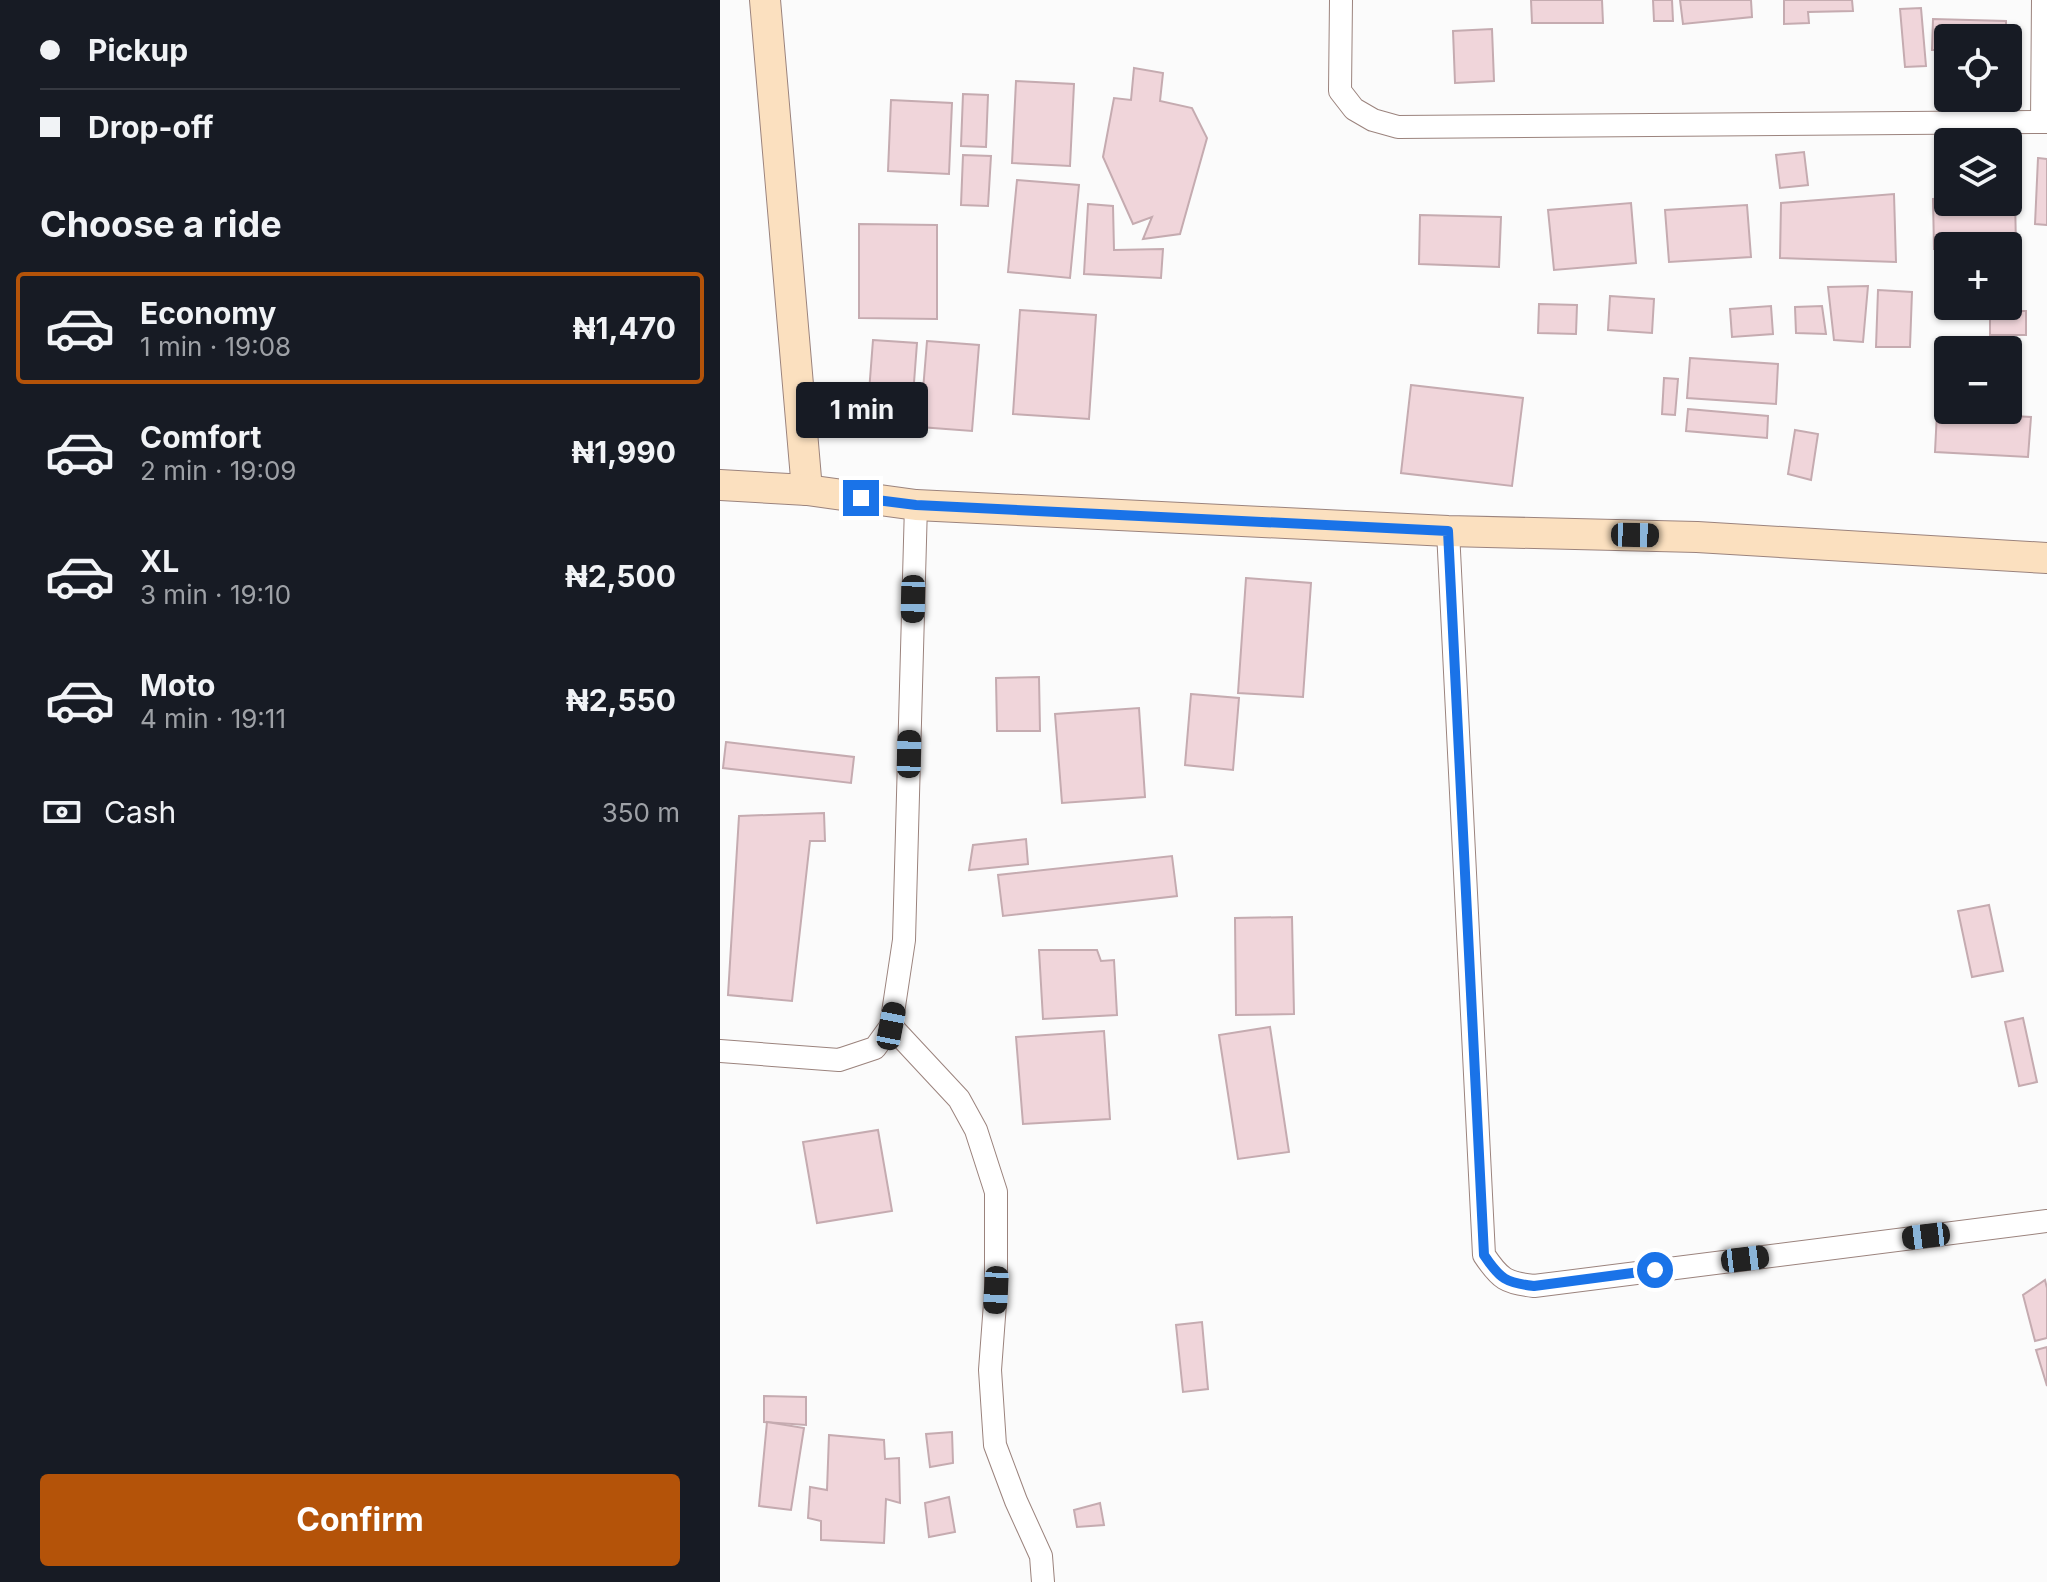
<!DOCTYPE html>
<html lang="en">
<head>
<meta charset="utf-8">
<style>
	body { margin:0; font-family:Inter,sans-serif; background:#20242c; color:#f1f3f6; height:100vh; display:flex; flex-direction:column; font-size:30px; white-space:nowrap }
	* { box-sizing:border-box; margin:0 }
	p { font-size:26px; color:#9ea1a6 }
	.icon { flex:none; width:44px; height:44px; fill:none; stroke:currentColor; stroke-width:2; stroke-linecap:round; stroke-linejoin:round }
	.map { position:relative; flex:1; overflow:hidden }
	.sheet { display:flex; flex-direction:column; background:#171b24; width:720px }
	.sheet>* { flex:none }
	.hud { display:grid; align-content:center; height:176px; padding:0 40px; background:#171b24 }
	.fabs { position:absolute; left:1214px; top:24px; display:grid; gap:16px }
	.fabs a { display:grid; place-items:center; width:88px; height:88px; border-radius:8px; background:#171b24; box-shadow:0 2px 6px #0004; font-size:40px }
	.end { position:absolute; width:36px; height:36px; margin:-18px; border:10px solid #1a73e8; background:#fff; box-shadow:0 0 0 4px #fff }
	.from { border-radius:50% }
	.bubble { position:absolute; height:56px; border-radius:8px; background:#171b24; box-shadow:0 2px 6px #0004; font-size:26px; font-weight:700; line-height:56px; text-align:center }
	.car { position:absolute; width:24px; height:48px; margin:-24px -12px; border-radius:10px; box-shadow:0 0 6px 2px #0007; background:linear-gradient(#222 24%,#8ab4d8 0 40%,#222 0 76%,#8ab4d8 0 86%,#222 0) }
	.hud b { display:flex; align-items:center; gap:28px; height:76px; font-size:30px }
	.hud b+b { border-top:2px solid #363941 }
	.hud i { width:20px; height:20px; background:#f1f3f6 }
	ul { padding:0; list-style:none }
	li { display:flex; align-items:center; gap:24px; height:112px; margin:0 16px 12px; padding:0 24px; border:4px solid transparent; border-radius:8px }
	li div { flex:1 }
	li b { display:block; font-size:30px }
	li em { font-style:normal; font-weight:700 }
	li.selected { border-color:#b45309 }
	li>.icon { width:72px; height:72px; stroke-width:1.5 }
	h2 { padding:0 40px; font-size:36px; line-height:96px }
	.pay { display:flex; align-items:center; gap:20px; height:88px; padding:0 40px; font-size:30px }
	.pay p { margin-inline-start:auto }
	.cta { display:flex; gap:16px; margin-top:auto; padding:16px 40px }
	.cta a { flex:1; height:92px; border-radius:8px; background:#b45309; color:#fff; font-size:32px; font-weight:700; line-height:92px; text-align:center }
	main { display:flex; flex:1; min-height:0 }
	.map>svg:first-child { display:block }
	.building { fill:#f0d5da; stroke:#c5abb0; stroke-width:2 }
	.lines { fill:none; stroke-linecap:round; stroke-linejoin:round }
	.street-casing { stroke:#9b837d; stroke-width:24 }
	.secondary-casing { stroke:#9b837d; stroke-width:32 }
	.street { stroke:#fff; stroke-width:22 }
	.secondary { stroke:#fbe0bf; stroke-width:30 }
	.route { stroke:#1a73e8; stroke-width:10 }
</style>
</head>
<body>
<main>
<section class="sheet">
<div class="hud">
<b><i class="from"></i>Pickup</b>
<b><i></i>Drop-off</b>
</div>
<h2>Choose a ride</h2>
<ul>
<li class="selected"><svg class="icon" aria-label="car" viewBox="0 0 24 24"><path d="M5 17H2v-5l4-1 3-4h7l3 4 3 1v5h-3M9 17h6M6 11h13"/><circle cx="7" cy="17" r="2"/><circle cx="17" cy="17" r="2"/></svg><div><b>Economy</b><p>1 min · 19:08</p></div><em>₦1,470</em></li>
<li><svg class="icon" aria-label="car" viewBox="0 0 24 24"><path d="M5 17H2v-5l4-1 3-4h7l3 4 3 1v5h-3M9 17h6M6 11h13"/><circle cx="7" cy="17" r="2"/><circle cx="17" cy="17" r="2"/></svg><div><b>Comfort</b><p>2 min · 19:09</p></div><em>₦1,990</em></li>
<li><svg class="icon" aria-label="car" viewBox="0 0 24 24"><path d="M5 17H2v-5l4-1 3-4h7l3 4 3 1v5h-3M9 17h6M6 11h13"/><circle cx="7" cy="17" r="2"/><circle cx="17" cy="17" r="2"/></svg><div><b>XL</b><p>3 min · 19:10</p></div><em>₦2,500</em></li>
<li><svg class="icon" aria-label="car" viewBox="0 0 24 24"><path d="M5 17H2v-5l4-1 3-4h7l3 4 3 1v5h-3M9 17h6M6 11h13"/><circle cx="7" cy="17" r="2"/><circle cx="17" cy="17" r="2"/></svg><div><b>Moto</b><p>4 min · 19:11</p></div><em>₦2,550</em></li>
</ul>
<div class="pay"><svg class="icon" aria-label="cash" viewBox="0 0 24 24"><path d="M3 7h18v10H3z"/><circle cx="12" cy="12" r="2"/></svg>Cash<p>350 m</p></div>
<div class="cta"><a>Confirm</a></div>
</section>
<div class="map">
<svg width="1327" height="1582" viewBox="0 0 1327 1582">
	<rect width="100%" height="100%" fill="#fbfbfb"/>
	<g class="building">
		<path d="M 811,0 L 882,0 L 883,23 L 812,23 Z"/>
		<path d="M 933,0 L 952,0 L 953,21 L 934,21 Z"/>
		<path d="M 960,0 L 1031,0 L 1032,17 L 963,24 Z"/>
		<path d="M 1064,0 L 1132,0 L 1133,11 L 1088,12 L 1089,23 L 1064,24 Z"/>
		<path d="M 1201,8 L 1206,66 L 1185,67 L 1180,9 Z"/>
		<path d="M 1213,19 L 1286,21 L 1286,38 L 1228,38 L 1228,50 L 1212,50 Z"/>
		<path d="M 772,29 L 774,81 L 735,83 L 733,31 Z"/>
		<path d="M 414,68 L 443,73 L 440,101 L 472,108 L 487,138 L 460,234 L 423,239 L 432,217 L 413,224 L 383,157 L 394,98 L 411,100 Z"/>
		<path d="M 296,81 L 354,84 L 350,166 L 292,163 Z"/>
		<path d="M 243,94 L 268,95 L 266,147 L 241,146 Z"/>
		<path d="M 171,100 L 232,103 L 229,174 L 168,171 Z"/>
		<path d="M 1084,152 L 1088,185 L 1060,188 L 1056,155 Z"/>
		<path d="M 243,155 L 271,156 L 268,206 L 241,205 Z"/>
		<path d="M 1318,158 L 1327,159 L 1327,225 L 1315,224 Z"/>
		<path d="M 297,180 L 359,185 L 350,278 L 288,272 Z"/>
		<path d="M 1174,194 L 1176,262 L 1060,258 L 1061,203 Z"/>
		<path d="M 1288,197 L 1295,197 L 1296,247 L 1228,246 L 1228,249 L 1214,249 L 1213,199 L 1228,198 L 1228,202 L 1288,202 Z"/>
		<path d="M 911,203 L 916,263 L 834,270 L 828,210 Z"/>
		<path d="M 368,204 L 393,206 L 394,250 L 443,249 L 441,278 L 364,274 Z"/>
		<path d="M 1027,205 L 1031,257 L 949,262 L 945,210 Z"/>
		<path d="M 700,215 L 781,217 L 779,267 L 699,264 Z"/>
		<path d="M 139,224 L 217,225 L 217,319 L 139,318 Z"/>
		<path d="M 1148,286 L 1143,342 L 1114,340 L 1108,287 Z"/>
		<path d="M 1158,290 L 1192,292 L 1190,347 L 1156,347 Z"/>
		<path d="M 890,296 L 934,299 L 932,333 L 888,330 Z"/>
		<path d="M 819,304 L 857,305 L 856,334 L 818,333 Z"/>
		<path d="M 1051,306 L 1053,334 L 1012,337 L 1010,309 Z"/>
		<path d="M 1102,306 L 1106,334 L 1076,333 L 1075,307 Z"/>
		<path d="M 300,310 L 376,315 L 369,419 L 293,414 Z"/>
		<rect x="1270" y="311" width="36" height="24"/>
		<path d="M 153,340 L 197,343 L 193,396 L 149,392 Z"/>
		<path d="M 207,341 L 259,345 L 252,431 L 200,427 Z"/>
		<path d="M 970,358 L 1058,364 L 1056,404 L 967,398 Z"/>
		<path d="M 944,378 L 958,379 L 955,415 L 942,414 Z"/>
		<path d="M 691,385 L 803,398 L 792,486 L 681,473 Z"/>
		<path d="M 968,409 L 1048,416 L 1047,438 L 966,431 Z"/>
		<path d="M 1217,412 L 1311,417 L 1308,457 L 1215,452 Z"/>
		<path d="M 1075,430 L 1098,434 L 1091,480 L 1068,474 Z"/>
		<path d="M 526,578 L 591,583 L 583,697 L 518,693 Z"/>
		<path d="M 319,677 L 320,731 L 277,731 L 276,678 Z"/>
		<path d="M 471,694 L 519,698 L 513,770 L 465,765 Z"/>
		<path d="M 419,708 L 425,797 L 342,803 L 335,714 Z"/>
		<path d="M 6,742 L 134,757 L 131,783 L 3,768 Z"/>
		<path d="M 104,813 L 105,841 L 90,841 L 72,1001 L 8,995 L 19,816 Z"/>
		<path d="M 306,839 L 308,864 L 249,870 L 253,845 Z"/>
		<path d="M 452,856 L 457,896 L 283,916 L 278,875 Z"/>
		<path d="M 1269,905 L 1283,971 L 1252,977 L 1238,911 Z"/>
		<path d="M 572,917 L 574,1014 L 516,1015 L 515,918 Z"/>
		<path d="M 319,950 L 377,950 L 381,961 L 394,960 L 397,1015 L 323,1019 Z"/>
		<path d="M 1303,1018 L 1317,1082 L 1299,1086 L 1285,1022 Z"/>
		<path d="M 550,1027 L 569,1152 L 518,1159 L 499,1035 Z"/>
		<path d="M 384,1031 L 390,1119 L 303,1124 L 296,1037 Z"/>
		<path d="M 158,1130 L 172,1211 L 97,1223 L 83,1142 Z"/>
		<path d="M 1325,1280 L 1327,1288 L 1327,1338 L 1315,1341 L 1303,1295 Z"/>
		<path d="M 482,1322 L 488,1389 L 463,1392 L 456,1325 Z"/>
		<path d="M 1327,1347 L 1327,1386 L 1316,1350 Z"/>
		<path d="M 44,1396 L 86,1397 L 86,1425 L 44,1422 Z"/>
		<path d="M 47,1422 L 84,1428 L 71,1510 L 39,1506 Z"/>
		<path d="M 232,1432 L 233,1463 L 210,1467 L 206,1434 Z"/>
		<path d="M 109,1435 L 164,1440 L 165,1459 L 179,1458 L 180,1503 L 166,1499 L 164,1543 L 101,1540 L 101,1521 L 88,1518 L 90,1487 L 107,1490 Z"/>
		<path d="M 229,1497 L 235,1532 L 209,1537 L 205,1503 Z"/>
		<path d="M 380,1503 L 384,1525 L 357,1527 L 354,1510 Z"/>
	</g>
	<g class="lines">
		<g class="street-casing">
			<g id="street">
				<path d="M 621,0 L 620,91 L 634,109 L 653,120 L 678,127 L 1327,122"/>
				<path d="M 1322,122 L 1323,0"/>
				<path d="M 728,531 L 764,1255 C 780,1279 786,1283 814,1286 L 1327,1221"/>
				<path d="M 171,1026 L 239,1099 L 256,1130 L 276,1192 L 276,1290 L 270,1370 L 275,1445 L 296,1501 L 321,1556 L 323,1582"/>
				<path d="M 0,1051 L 119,1060 L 155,1048 L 171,1026 L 184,940 L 196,505"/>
			</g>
		</g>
		<g class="secondary-casing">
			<g id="secondary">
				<path d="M 45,0 L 87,490"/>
				<path d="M 0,485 L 87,490 L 196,505 L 728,531 L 977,537 L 1327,558"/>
			</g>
		</g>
		<use href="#street" class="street"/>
		<use href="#secondary" class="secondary"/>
	</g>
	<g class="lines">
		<path class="route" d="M 141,498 L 196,505 L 728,531 L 764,1255 C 780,1279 786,1283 814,1286 L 935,1270"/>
	</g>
</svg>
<div class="fabs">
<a><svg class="icon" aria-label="locate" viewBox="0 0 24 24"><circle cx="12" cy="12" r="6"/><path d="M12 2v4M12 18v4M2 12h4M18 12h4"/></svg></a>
<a><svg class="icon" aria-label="layers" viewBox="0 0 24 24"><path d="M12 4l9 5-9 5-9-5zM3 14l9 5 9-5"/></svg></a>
<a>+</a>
<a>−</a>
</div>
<i class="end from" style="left:935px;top:1270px"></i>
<i class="end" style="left:141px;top:498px"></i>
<div class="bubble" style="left:76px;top:382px;width:132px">1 min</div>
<i class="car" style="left:915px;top:535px;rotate:91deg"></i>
<i class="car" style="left:193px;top:599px;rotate:181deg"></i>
<i class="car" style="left:189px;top:754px;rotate:1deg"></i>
<i class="car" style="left:171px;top:1026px;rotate:11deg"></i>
<i class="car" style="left:1206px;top:1236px;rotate:263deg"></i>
<i class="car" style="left:1025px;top:1259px;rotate:83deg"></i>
<i class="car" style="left:276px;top:1290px;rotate:183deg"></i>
</div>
</main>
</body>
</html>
